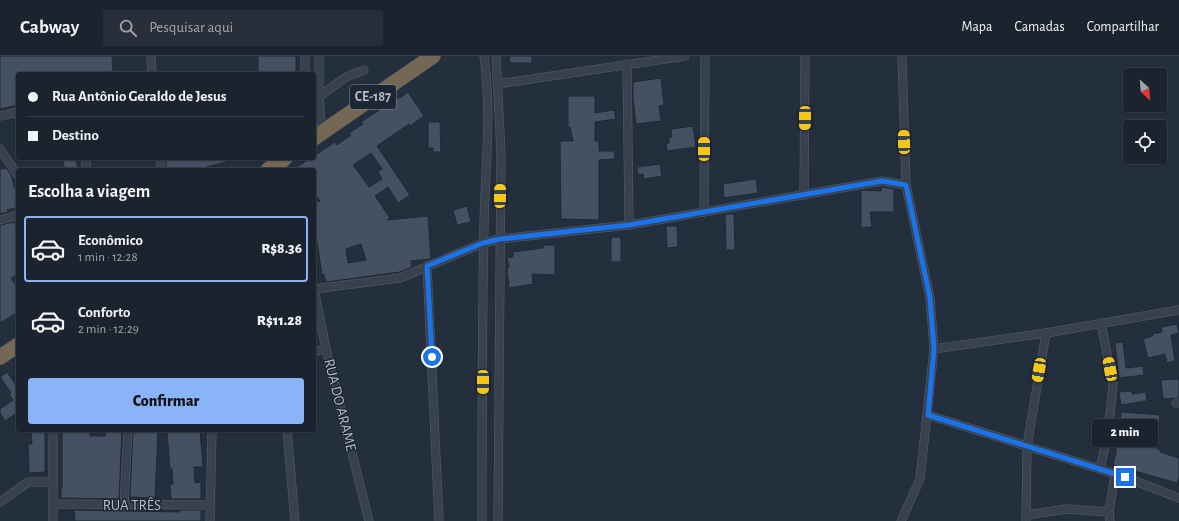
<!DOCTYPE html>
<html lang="pt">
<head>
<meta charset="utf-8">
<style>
	body { margin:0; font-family:"Alegreya Sans",sans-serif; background:#282f3a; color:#f1f3f6; height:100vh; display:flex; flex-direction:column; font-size:15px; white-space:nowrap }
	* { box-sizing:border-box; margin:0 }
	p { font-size:13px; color:#a0a4aa }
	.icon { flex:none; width:22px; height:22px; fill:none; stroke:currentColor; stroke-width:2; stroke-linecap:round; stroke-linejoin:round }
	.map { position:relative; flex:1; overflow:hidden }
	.panel { position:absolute; left:16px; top:112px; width:300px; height:264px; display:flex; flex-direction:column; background:#1b232e; border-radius:4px; box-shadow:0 1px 3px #0004,0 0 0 1px #39404a }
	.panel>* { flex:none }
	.guide { position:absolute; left:16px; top:16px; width:300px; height:88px; border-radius:4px; box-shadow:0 1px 3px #0004,0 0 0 1px #39404a; display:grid; align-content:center; height:88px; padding:0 12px; background:#1b232e }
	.needle { width:26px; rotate:154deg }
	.controls { position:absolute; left:1123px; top:12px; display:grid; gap:8px }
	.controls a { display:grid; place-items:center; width:44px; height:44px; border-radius:4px; background:#1b232e; box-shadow:0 1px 3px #0004,0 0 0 1px #39404a; font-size:20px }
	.end { position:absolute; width:18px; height:18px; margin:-9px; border:5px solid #1a73e8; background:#fff; box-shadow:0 0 0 2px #fff }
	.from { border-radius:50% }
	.bubble { position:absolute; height:28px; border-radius:4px; background:#1b232e; box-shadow:0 1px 3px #0004,0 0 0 1px #39404a; font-size:13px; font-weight:800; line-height:28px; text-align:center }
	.car { position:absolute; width:12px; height:24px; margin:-12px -6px; border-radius:5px; box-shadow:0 0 3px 1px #0007; background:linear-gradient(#f5c518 24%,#345 0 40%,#f5c518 0 76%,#345 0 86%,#f5c518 0) }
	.guide b { display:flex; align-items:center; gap:14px; height:38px; font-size:15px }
	.guide b+b { border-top:1px solid #39404a }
	.guide i { width:10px; height:10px; background:#f1f3f6 }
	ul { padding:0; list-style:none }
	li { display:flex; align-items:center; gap:12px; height:66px; margin:0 8px 6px; padding:0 4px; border:2px solid transparent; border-radius:4px }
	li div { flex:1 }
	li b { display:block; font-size:15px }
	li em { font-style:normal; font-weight:800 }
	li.on { border-color:#8ab4f8 }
	li>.icon { width:36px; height:36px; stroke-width:1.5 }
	h2 { padding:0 12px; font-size:18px; line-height:48px }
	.button { display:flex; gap:8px; margin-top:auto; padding:8px 12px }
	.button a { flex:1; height:46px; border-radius:4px; background:#8ab4f8; color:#111; font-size:16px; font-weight:800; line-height:46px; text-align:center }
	header { display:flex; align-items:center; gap:24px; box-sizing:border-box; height:56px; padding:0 20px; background:#1b232e; border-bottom:1px solid #39404a }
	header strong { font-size:19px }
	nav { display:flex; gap:22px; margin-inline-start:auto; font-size:14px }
	.search { width:280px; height:36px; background:#282f3a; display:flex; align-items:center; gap:10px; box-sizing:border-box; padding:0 14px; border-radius:4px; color:#a0a4aa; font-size:15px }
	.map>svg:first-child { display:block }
	.building { fill:#455162; stroke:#1f2835; fill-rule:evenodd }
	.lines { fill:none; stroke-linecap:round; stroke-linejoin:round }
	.street-casing { stroke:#565f6c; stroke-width:9 }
	.highway-casing { stroke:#434c59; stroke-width:16 }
	.street { stroke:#38414e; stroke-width:8 }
	.highway { stroke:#746855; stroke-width:15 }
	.route { stroke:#1a73e8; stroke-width:5 }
	.labels { text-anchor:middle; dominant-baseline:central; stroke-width:3; stroke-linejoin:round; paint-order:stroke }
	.shield { fill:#1d2633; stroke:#878f9c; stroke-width:1 }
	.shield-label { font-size:14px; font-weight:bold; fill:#b4bcc9 }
	.street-label { font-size:15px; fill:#b4bcc9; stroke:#1d2633 }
</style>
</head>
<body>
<header>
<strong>Cabway</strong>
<div class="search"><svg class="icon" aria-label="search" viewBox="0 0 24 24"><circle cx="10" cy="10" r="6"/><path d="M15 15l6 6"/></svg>Pesquisar aqui</div>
<nav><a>Mapa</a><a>Camadas</a><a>Compartilhar</a></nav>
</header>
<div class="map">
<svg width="1179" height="465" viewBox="0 0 1179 465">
	<rect width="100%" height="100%" fill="#242f3e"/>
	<g class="building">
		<path d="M 0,0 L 112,0 L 113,18 L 18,18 L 18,49 L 0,53 Z"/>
		<rect x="258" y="0" width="38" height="18"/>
		<path d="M 509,0 L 532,0 L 532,7 L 510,7 Z"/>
		<path d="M 661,22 L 664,49 L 659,50 L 661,65 L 636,68 L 633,42 L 633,26 Z"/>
		<path d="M 408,36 L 424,60 L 410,70 L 409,68 L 377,90 L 410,139 L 398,147 L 388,131 L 375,140 L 390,162 L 387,164 L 428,160 L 431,203 L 411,205 L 412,211 L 400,216 L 326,226 L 324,218 L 322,219 L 317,185 L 315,186 L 314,179 L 314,147 L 320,145 L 314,136 L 314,114 L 292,114 L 311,102 L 314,102 L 314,100 L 335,86 L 337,89 L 351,79 L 349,77 L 363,68 L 361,66 L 399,41 L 400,42 ZM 371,97 L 382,113 L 378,116 L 382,123 L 369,131 L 353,109 ZM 361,188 L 366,204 L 348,207 L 346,193 Z"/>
		<path d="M 568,40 L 595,40 L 595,57 L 614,54 L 616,63 L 595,66 L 595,85 L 599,85 L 599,95 L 614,95 L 615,103 L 599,104 L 599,164 L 561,163 L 560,85 L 573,85 L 570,71 L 568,71 Z"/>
		<path d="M 428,66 L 440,66 L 441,96 L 433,96 L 433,92 L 428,92 Z"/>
		<path d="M 693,70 L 696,91 L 667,95 L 666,87 L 669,87 L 669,81 L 672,81 L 671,73 Z"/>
		<path d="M 62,102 L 75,102 L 79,114 L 65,114 Z"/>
		<path d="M 166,102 L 230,102 L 230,105 L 206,111 L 207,114 L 166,114 Z"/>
		<path d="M 660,108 L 662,120 L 644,123 L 643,118 L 638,119 L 637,111 Z"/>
		<path d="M 6,112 L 11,119 L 15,133 L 16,133 L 18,140 L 18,151 L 7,154 L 8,156 L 0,158 L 0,113 Z"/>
		<path d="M 756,123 L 758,137 L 724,142 L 723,128 Z"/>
		<path d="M 881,131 L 894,133 L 894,156 L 870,156 L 872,171 L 861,172 L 861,134 L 881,135 Z"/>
		<path d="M 467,150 L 471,166 L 457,169 L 453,154 Z"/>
		<path d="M 725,158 L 734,158 L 735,194 L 726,194 Z"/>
		<path d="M 14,166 L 18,173 L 18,218 L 11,222 L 18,233 L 18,256 L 0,267 L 0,169 Z"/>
		<path d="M 666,170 L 677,170 L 678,191 L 667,192 Z"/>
		<rect x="611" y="181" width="10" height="25"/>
		<path d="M 543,189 L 555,189 L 555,219 L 532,218 L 533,228 L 509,232 L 507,212 L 509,211 L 507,202 L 513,201 L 513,196 L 543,192 Z"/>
		<path d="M 1177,268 L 1179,277 L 1171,279 L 1175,305 L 1167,307 L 1165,298 L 1148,302 L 1143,283 L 1153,280 L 1152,278 L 1162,276 L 1161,271 Z"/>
		<path d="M 1123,286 L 1126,312 L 1143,310 L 1144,319 L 1119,322 L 1115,287 Z"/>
		<path d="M 7,316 L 18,332 L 18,356 L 5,365 L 0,357 L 0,353 L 13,344 L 9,338 L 11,337 L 0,321 Z"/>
		<path d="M 1179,323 L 1179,342 L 1163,343 L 1161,324 Z"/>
		<path d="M 1132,335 L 1132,338 L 1146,336 L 1147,345 L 1121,349 L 1119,336 Z"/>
		<path d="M 1121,356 L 1160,359 L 1157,393 L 1161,394 L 1160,396 L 1179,402 L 1179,421 L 1177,427 L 1113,409 L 1116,397 L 1116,384 L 1118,384 Z"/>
		<path d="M 31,374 L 45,374 L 45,416 L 29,417 L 28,388 L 32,388 Z"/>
		<path d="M 62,374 L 90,374 L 90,380 L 105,380 L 106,374 L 122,374 L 119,443 L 61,442 L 61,432 L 62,432 Z"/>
		<path d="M 172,374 L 200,374 L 203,411 L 194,411 L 195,427 L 201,426 L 201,443 L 171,443 L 170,428 L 173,428 L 172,413 L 170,413 L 167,375 Z"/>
		<path d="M 158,375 L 155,442 L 130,441 L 133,377 Z"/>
		<path d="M 74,454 L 179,456 L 180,454 L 201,454 L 201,465 L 75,465 Z"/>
	</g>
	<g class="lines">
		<g class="street-casing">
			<g id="street">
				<path d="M 151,0 L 152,18"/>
				<path d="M 319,0 L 319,41 L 322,76"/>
				<path d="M 496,0 L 501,97 L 498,465"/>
				<path d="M 627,8 L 629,169"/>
				<path d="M 305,18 L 305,0"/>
				<path d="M 498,28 L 685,0"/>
				<path d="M 317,42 L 346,21 L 364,14"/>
				<path d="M 0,60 L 18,56"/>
				<path d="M 0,93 L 18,120"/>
				<path d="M 86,102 L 86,114"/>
				<path d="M 160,102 L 161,114"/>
				<path d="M 804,139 L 805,0"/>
				<path d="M 704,156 L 705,0"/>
				<path d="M 0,164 L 18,159"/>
				<path d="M 427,210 L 439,465"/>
				<path d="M 314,233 L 400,222 L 483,187 L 500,183 L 629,169 L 882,125 L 906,129"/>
				<path d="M 314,233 L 326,293 L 369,465"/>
				<path d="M 934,293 L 1046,277 L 1179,254"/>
				<path d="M 314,295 L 326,293"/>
				<path d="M 1176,347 L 1179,347"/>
				<path d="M 928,359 L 1125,421 L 1179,442"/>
				<path d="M 287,374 L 295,465"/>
				<path d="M 1100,413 L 1108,378 L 1113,329 L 1101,267"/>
				<path d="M 0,446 L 28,426 L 53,426"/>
				<path d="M 54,448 L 211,449"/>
				<path d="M 124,449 L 128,374"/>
				<path d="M 1026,459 L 1067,453 L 1109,456"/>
				<path d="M 53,465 L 53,374"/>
				<path d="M 210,465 L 212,374"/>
				<path d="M 482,465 C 482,366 482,268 484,169 C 485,113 492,56 484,0"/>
				<path d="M 901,465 L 920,423 L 934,293 L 930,242 L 906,129 L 902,0"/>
				<path d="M 1026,465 L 1027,390 L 1046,277"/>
				<path d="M 1110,465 L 1109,456 L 1115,418"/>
			</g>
		</g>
		<g class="highway-casing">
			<g id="highway">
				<path d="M 314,82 L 433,0"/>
				<path d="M 268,114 L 285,102"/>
				<path d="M 0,301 L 18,289"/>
			</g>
		</g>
		<use href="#street" class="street"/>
		<use href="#highway" class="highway"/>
	</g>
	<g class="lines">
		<path class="route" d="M 432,301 L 427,210 L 483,187 L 500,183 L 629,169 L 882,125 L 906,129 L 930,242 L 934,293 L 928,359 L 1125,421"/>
	</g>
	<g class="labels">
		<rect class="shield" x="350" y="29" width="46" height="24" rx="3"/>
		<g class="shield-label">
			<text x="373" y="41">CE-187</text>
		</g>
		<g class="street-label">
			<text transform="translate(340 349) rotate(76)">RUA DO ARAME</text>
			<text x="132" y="449">RUA TRÊS</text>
		</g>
	</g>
</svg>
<div class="controls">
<a><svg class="needle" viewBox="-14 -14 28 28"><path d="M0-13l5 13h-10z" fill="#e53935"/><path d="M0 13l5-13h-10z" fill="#a0a4aa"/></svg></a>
<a><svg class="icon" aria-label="locate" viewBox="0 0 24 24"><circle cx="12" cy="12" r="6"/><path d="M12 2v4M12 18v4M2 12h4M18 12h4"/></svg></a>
</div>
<i class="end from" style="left:432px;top:301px"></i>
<i class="end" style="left:1125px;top:421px"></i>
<div class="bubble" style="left:1092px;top:363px;width:66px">2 min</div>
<i class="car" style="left:805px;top:62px;rotate:181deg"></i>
<i class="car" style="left:904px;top:86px;rotate:358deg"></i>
<i class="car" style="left:704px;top:93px;rotate:0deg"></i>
<i class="car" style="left:500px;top:140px;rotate:1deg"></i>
<i class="car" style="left:1110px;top:313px;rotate:349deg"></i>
<i class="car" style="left:1039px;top:314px;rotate:190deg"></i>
<i class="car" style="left:483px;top:326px;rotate:180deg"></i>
<div class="guide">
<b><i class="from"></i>Rua Antônio Geraldo de Jesus</b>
<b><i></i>Destino</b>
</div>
<section class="panel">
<h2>Escolha a viagem</h2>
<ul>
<li class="on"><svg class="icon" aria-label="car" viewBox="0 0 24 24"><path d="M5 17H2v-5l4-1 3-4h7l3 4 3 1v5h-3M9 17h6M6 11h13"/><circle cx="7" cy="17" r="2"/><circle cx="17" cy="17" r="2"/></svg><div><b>Econômico</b><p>1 min · 12:28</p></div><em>R$8.36</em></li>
<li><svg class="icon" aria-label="car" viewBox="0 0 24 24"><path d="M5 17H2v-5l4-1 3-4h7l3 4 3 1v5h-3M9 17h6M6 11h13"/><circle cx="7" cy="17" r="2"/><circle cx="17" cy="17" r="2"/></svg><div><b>Conforto</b><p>2 min · 12:29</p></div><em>R$11.28</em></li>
</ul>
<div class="button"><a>Confirmar</a></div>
</section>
</div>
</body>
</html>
